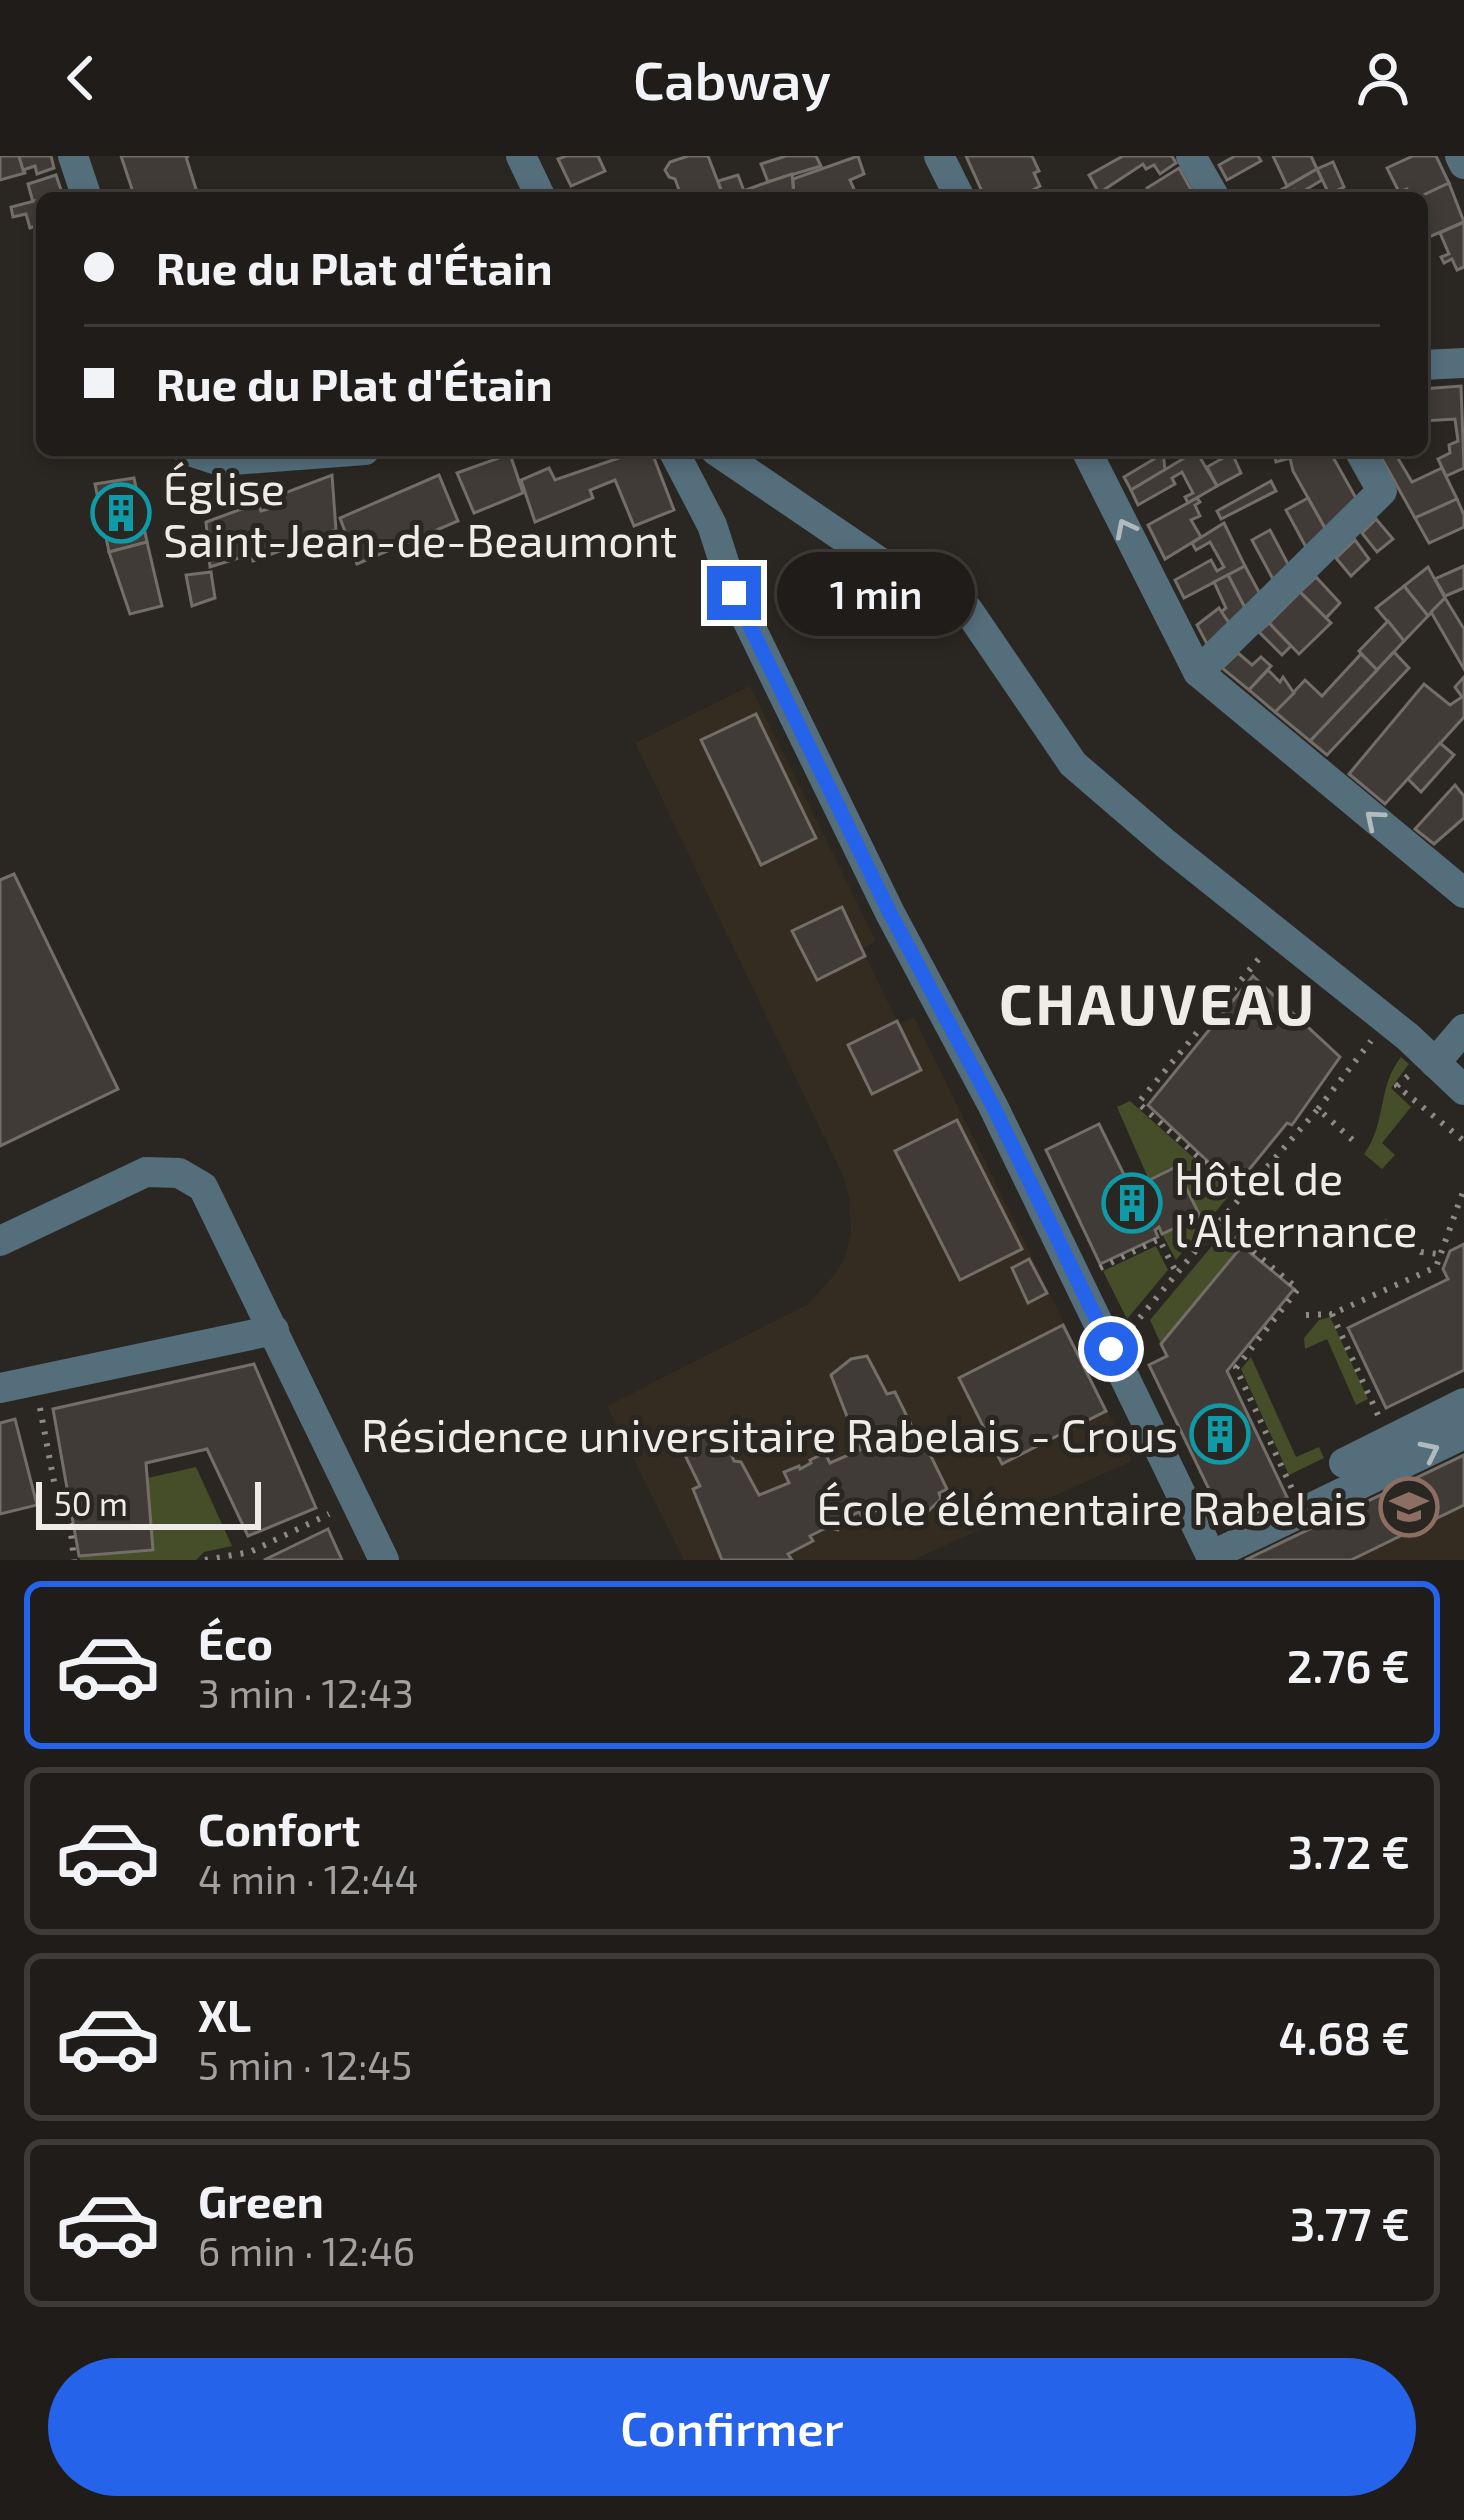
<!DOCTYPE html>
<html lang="fr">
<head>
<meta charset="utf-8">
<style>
	body { margin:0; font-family:"Exo 2",sans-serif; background:#282522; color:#f1f3f6; height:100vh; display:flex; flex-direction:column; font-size:45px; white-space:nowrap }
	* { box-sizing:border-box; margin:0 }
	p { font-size:39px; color:#a2a1a2 }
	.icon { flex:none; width:66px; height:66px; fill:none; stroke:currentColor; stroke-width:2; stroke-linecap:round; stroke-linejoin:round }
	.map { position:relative; height:1404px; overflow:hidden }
	.side { display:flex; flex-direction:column; background:#201c19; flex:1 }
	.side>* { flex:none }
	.hud { position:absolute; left:36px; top:36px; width:1392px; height:264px; border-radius:18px; box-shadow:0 6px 18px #0003,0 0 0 3px #3d3a38; display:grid; align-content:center; height:264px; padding:0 48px; background:#201c19 }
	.scale { position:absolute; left:36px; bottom:30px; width:225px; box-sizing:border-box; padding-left:12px; border:6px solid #efece8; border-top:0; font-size:33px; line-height:42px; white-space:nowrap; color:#efece8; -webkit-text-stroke:9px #2a2621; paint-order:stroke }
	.end { position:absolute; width:54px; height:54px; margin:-27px; border:15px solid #2563eb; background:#fff; box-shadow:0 0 0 6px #fff }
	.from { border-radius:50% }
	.bubble { position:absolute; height:84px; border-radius:42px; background:#201c19; box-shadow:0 6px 18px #0003,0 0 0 3px #3d3a38; font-size:39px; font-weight:600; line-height:84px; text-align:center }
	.hud b { display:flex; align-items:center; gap:42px; height:114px; font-size:45px }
	.hud b+b { border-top:3px solid #3d3a38 }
	.hud i { width:30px; height:30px; background:#f1f3f6 }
	ul { padding:21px 0 0; list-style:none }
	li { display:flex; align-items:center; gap:36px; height:168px; margin:0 24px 18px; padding:0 24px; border:6px solid #3d3a38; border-radius:18px }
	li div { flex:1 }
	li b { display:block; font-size:45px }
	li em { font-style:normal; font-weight:600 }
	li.selected { border-color:#2563eb }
	li>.icon { width:108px; height:108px; stroke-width:1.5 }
	.action { display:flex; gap:24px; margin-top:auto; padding:24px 48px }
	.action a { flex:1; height:138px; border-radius:72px; background:#2563eb; color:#fff; font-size:48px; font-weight:600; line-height:138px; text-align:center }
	header { display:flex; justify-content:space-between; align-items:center; height:156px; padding:0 48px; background:#201c19; font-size:54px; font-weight:600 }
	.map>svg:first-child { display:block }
	.built { fill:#342b21 }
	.green { fill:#454e28 }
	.building { fill:#403b36; stroke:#736e68; stroke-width:3 }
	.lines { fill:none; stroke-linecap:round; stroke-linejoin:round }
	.path { stroke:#8d8985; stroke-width:6; stroke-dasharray:3 9; stroke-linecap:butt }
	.minor { stroke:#546e7c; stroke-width:30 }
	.oneway { stroke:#b1babd }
	.route { stroke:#2563eb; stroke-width:15 }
	.labels { text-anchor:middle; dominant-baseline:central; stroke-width:10; stroke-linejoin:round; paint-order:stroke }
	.poi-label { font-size:45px; fill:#efece8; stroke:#2a2621; text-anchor:start }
	.district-label { font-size:57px; font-weight:bold; letter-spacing:3px; fill:#efece8; stroke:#2a2621 }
</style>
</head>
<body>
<header><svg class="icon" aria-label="back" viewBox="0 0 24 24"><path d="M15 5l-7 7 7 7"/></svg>Cabway<svg class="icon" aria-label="person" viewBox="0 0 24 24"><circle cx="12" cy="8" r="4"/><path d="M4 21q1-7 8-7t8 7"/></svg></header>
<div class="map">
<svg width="1464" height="1404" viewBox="0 0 1464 1404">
	<rect width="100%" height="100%" fill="#2a2621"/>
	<g class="built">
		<path d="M 750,530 L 876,785 L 862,793 L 897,865 L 899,868 L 914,861 L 1132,1305 L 913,1404 L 684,1404 L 607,1250 L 808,1148 L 835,1118 L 845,1101 L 851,1077 L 849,1041 L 843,1020 L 635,587 Z"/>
		<path d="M 1464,1299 L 1464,1404 L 1245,1404 Z"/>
	</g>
	<g class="green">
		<path d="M 1401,901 L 1409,908 L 1391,932 L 1411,951 L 1382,987 L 1395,999 L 1382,1013 L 1364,998 C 1387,967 1377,931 1401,901 Z"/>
		<path d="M 1130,945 L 1232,1036 L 1176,1104 L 1162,1078 L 1199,1060 L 1176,1012 L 1149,1024 L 1117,951 Z"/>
		<path d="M 1222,1078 L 1242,1090 L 1161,1188 L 1150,1164 Z"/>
		<path d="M 1156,1090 L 1168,1114 L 1127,1163 L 1103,1115 Z"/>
		<path d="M 1330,1161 L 1368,1243 L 1356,1249 L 1327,1183 L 1305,1193 L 1304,1182 L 1319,1164 Z"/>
		<path d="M 1251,1201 L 1296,1301 L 1319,1291 L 1324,1302 L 1289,1319 L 1241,1213 Z"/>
		<path d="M 196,1311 L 232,1390 L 204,1396 L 196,1404 L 80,1404 L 79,1400 L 153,1394 L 148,1322 Z"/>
	</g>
	<g class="building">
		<path d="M 0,0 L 19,0 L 25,17 L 0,24 Z"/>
		<path d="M 19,0 L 51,0 L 54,12 L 37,18 L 35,10 L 23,14 Z"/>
		<path d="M 121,0 L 189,0 L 186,1 L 196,33 L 192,35 L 194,42 L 135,42 Z"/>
		<path d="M 566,0 L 598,0 L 605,15 L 571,30 L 558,3 Z"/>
		<path d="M 688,0 L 708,0 L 724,42 L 682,42 L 675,23 L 669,21 L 665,14 L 670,6 Z"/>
		<path d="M 786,0 L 816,0 L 821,10 L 768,26 L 761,8 Z"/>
		<path d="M 858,0 L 864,18 L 850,24 L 858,42 L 812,42 L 810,38 L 794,42 L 793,23 Z"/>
		<path d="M 966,0 L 1032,0 L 1039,15 L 1034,17 L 1040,30 L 1018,42 L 985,42 Z"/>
		<path d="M 1123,0 L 1172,0 L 1176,7 L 1160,18 L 1154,9 L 1146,13 L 1143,8 L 1099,37 L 1089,19 Z"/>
		<path d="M 1235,0 L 1258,0 L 1261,5 L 1227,24 L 1219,9 Z"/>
		<path d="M 1273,0 L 1311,0 L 1317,13 L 1287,30 Z"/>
		<path d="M 1413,0 L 1436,0 L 1449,27 L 1417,42 L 1411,42 L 1407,33 L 1399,36 L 1387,12 Z"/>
		<path d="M 1333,6 L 1344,31 L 1329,38 L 1317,13 Z"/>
		<path d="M 1179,12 L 1194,39 L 1152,42 L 1147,32 Z"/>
		<path d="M 1317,13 L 1322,24 L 1297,39 L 1294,34 L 1282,42 L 1267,42 Z"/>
		<path d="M 792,18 L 794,42 L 724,42 L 768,26 Z"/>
		<path d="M 56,19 L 62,37 L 33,46 L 28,28 Z"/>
		<path d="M 738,19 L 744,35 L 724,42 L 718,25 Z"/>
		<path d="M 1449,27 L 1464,66 L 1429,81 L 1422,65 L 1422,42 L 1417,42 Z"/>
		<path d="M 42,43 L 42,68 L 30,72 L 26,58 L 13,61 L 11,51 Z"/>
		<path d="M 1464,66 L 1464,111 L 1457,114 L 1452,103 L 1444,107 L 1441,101 L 1449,98 L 1440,77 Z"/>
		<path d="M 1461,230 L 1464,312 L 1446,320 L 1438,303 L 1450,297 L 1449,289 L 1458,285 L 1455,263 L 1423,265 L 1422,233 Z"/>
		<path d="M 642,294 L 651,294 L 674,354 L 634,370 L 615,324 L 590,334 L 593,342 L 535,366 L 521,324 L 549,312 L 555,324 Z"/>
		<path d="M 1149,294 L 1163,294 L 1165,314 L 1131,334 L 1124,321 L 1154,303 Z"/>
		<path d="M 1273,294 L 1329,294 L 1357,344 L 1326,374 L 1293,315 L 1290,302 L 1276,306 Z"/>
		<path d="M 1377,294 L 1393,294 L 1412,326 L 1442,312 L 1457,343 L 1415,362 Z"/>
		<path d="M 1196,295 L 1217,330 L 1188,347 L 1185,341 L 1193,337 L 1182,316 L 1172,322 L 1175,328 L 1138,349 L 1131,334 Z"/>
		<path d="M 1232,297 L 1241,317 L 1217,330 L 1207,311 Z"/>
		<path d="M 510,298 L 523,337 L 474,357 L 457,317 Z"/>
		<path d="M 332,319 L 336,374 L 253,405 L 251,398 L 210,411 L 206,366 L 258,347 L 261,355 L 268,353 L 268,345 L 274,341 Z"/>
		<path d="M 439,319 L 458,365 L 357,408 L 340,362 Z"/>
		<path d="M 134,322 L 147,386 L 109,396 L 95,328 Z"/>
		<path d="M 1271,325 L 1276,335 L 1221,363 L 1217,355 Z"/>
		<path d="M 1197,342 L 1200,346 L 1195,349 L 1200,360 L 1191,364 L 1201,381 L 1165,403 L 1148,369 Z"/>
		<path d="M 1308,342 L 1326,374 L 1307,393 L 1286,354 Z"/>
		<path d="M 1457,343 L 1464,359 L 1464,371 L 1429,387 L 1415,362 Z"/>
		<path d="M 1376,363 L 1393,383 L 1377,396 L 1362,377 Z"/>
		<path d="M 1224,367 L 1245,410 L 1184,442 L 1175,424 L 1211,404 L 1217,415 L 1224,411 L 1210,386 L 1196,394 L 1192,387 Z"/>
		<path d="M 1270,374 L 1289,410 L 1274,425 L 1252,384 Z"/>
		<path d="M 1355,384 L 1369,403 L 1351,420 L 1336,402 Z"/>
		<path d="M 147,386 L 162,450 L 130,458 L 109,396 Z"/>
		<path d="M 1245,410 L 1260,438 L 1245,452 L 1228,419 Z"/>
		<path d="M 1464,410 L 1464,432 L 1445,440 L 1435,423 Z"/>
		<path d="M 1428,411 L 1445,442 L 1428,460 L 1404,430 Z"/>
		<path d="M 211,416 L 215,442 L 192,450 L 186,419 Z"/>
		<path d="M 1228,419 L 1245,452 L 1229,467 L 1221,456 L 1226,452 L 1214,426 Z"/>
		<path d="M 1316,421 L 1340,447 L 1326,462 L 1300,436 Z"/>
		<path d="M 1404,430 L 1428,460 L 1404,485 L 1376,452 Z"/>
		<path d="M 1300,436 L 1331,467 L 1299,498 L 1269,467 Z"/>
		<path d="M 1445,442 L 1464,473 L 1464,513 L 1431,456 Z"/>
		<path d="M 1219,452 L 1229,467 L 1207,488 L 1197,469 Z"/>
		<path d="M 1388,465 L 1404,485 L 1377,514 L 1359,495 Z"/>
		<path d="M 1269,467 L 1291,490 L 1282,499 L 1259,476 Z"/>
		<path d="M 1394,496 L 1409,512 L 1327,599 L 1310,585 Z"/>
		<path d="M 1238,497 L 1252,509 L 1261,501 L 1271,510 L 1249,534 L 1222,512 Z"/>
		<path d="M 1361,498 L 1377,514 L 1310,585 L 1275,556 L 1305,524 L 1322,540 Z"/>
		<path d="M 1268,514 L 1280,526 L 1283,521 L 1294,537 L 1275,556 L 1249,534 Z"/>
		<path d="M 1464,521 L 1464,561 L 1385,648 L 1349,618 L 1424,528 L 1450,549 L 1462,541 L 1455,531 Z"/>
		<path d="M 756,558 L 816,682 L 761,709 L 701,584 Z"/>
		<path d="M 1440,587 L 1454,599 L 1421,636 L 1408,623 Z"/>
		<path d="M 1455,629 L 1464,640 L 1464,662 L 1434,688 L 1415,673 Z"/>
		<path d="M 14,718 L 118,933 L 0,990 L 0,724 Z"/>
		<path d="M 842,751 L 865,800 L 817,824 L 792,775 Z"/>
		<path d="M 1253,820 L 1340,901 L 1292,969 L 1287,967 L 1235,1031 L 1148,949 Z"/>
		<path d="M 897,865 L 921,914 L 872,938 L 848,889 Z"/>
		<path d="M 957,964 L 1022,1093 L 960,1124 L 895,995 Z"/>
		<path d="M 1099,968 L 1131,1033 L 1176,1011 L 1200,1060 L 1162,1078 L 1159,1071 L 1155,1074 L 1158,1081 L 1100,1108 L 1046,994 Z"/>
		<path d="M 1464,1088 L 1464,1214 L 1386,1252 L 1348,1172 L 1448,1123 L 1443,1113 L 1450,1095 Z"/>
		<path d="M 1242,1090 L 1294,1133 L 1227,1215 L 1287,1341 L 1229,1371 L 1224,1352 L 1219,1354 L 1149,1209 L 1167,1200 L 1161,1188 Z"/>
		<path d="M 1029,1103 L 1047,1137 L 1028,1147 L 1012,1112 Z"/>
		<path d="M 1063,1169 L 1106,1255 L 1002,1308 L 959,1222 Z"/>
		<path d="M 867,1200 L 887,1238 L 895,1236 L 921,1289 L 925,1288 L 947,1333 L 939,1337 L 941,1343 L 926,1357 L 914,1362 L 903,1362 L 900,1358 L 892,1361 L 886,1350 L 862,1361 L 859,1356 L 841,1365 L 838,1374 L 828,1371 L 810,1380 L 813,1385 L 788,1398 L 792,1404 L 722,1404 L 693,1333 L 700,1330 L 681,1291 L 702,1276 L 720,1272 L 734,1305 L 741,1306 L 759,1339 L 789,1327 L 784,1316 L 799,1310 L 800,1313 L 811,1307 L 810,1304 L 825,1297 L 830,1307 L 860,1294 L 831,1219 L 851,1203 Z"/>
		<path d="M 254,1208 L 316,1352 L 248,1380 L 207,1293 L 146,1307 L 153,1394 L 79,1400 L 53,1253 Z"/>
		<path d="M 15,1263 L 37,1349 L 0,1358 L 0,1267 Z"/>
		<path d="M 1464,1299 L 1464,1349 L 1351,1404 L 1245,1404 Z"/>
		<path d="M 328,1373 L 342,1404 L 264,1404 Z"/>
	</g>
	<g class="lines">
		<g class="path">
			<path d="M 1408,920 L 1397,930 L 1464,985"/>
			<path d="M 1318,953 L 1371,885"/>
			<path d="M 1242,1040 L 1138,947 L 1262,799"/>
			<path d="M 1220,1065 L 1318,953 L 1356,987"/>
			<path d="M 1384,1065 L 1421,1096 L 1438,1098"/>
			<path d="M 1100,1112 L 1159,1083 L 1177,1118"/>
			<path d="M 1306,1159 L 1332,1158"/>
			<path d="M 1132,1171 L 1219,1067 L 1298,1133 L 1236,1212 L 1292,1333"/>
			<path d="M 40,1252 L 55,1331 L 70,1368 L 74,1404"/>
			<path d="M 1378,1259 L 1332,1158 L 1436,1111 L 1464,1033"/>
			<path d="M 205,1404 L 250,1396 L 329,1358"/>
		</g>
		<g class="minor">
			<path d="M 73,0 L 87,42"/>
			<path d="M 521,0 L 541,42"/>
			<path d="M 939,0 L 960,42"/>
			<path d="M 1191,0 L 1215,42"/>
			<path d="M 1460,0 L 1464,8"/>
			<path d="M 1422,209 L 1464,207"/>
			<path d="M 187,294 L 220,305 L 365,294"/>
			<path d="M 673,294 L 712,369 L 734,437 L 890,757 L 993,950 L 1213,1404"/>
			<path d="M 715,294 L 884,409 L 968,454 L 1073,608 L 1166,688 L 1408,881 L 1464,934"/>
			<path d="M 1086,294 L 1198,516 L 1464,737"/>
			<path d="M 1198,516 L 1382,335 L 1359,294"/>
			<path d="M 1435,907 L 1464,873"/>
			<path d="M 0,1085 L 146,1016 L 179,1017 L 203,1031 L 384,1404"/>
			<path d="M 0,1232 L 274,1174"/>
			<path d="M 1344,1307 L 1464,1247"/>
			<path d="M 1211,1400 L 1464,1278"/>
		</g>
	</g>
	<defs><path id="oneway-chevron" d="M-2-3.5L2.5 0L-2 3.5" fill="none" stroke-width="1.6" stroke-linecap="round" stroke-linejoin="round" transform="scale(3)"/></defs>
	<g class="oneway">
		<use href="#oneway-chevron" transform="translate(1125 372) rotate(-117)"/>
		<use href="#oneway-chevron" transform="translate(1374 663) rotate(-140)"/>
		<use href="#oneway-chevron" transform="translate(1430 1295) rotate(-26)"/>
	</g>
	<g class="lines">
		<path class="route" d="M 734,437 L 890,757 L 993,950 L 1111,1193"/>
	</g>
	<defs>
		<g id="building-ring" transform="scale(3)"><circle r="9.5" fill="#2a2621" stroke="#0f9aa8" stroke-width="1.5"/><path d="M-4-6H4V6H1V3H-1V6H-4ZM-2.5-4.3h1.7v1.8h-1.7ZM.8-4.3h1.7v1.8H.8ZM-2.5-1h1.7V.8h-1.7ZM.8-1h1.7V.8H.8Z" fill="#0f9aa8"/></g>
		<g id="school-ring" transform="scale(3)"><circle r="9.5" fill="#2a2621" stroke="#8d6e63" stroke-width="1.5"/><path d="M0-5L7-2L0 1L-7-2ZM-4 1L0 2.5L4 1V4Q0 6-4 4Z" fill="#8d6e63"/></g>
	</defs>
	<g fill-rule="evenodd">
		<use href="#building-ring" x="121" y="357"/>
		<use href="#building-ring" x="1132" y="1047"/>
		<use href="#building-ring" x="1220" y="1278"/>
		<use href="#school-ring" x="1409" y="1351"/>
	</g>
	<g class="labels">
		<g class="poi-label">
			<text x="163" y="331">Église<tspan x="163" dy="52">Saint-Jean-de-Beaumont</tspan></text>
			<text x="1174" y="1021">Hôtel de<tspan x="1174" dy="52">l’Alternance</tspan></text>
			<text x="1178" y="1278" text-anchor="end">Résidence universitaire Rabelais - Crous</text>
			<text x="1367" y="1351" text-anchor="end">École élémentaire Rabelais</text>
		</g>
		<g class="district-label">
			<text x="1158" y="846">CHAUVEAU</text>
		</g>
	</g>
</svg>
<div class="scale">50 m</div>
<i class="end from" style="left:1111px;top:1193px"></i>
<i class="end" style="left:734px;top:437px"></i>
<div class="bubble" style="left:777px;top:396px;width:198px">1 min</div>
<div class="hud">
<b><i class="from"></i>Rue du Plat d'Étain</b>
<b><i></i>Rue du Plat d'Étain</b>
</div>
</div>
<section class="side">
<ul>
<li class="selected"><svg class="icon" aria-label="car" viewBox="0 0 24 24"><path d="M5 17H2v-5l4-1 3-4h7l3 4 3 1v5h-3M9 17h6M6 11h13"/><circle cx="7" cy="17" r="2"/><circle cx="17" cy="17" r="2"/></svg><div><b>Éco</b><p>3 min · 12:43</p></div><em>2.76 €</em></li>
<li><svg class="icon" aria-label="car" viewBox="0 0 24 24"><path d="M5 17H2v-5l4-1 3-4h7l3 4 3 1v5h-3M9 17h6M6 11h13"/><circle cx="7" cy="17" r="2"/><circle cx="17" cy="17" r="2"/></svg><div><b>Confort</b><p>4 min · 12:44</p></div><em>3.72 €</em></li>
<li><svg class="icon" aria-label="car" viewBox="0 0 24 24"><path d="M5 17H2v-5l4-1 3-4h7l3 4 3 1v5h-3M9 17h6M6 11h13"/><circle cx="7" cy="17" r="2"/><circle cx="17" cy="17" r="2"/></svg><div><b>XL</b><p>5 min · 12:45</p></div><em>4.68 €</em></li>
<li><svg class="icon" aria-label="car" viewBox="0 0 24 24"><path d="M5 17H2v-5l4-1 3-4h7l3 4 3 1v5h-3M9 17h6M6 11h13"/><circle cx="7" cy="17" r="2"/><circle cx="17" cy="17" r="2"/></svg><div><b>Green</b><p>6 min · 12:46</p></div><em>3.77 €</em></li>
</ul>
<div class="action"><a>Confirmer</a></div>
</section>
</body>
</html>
